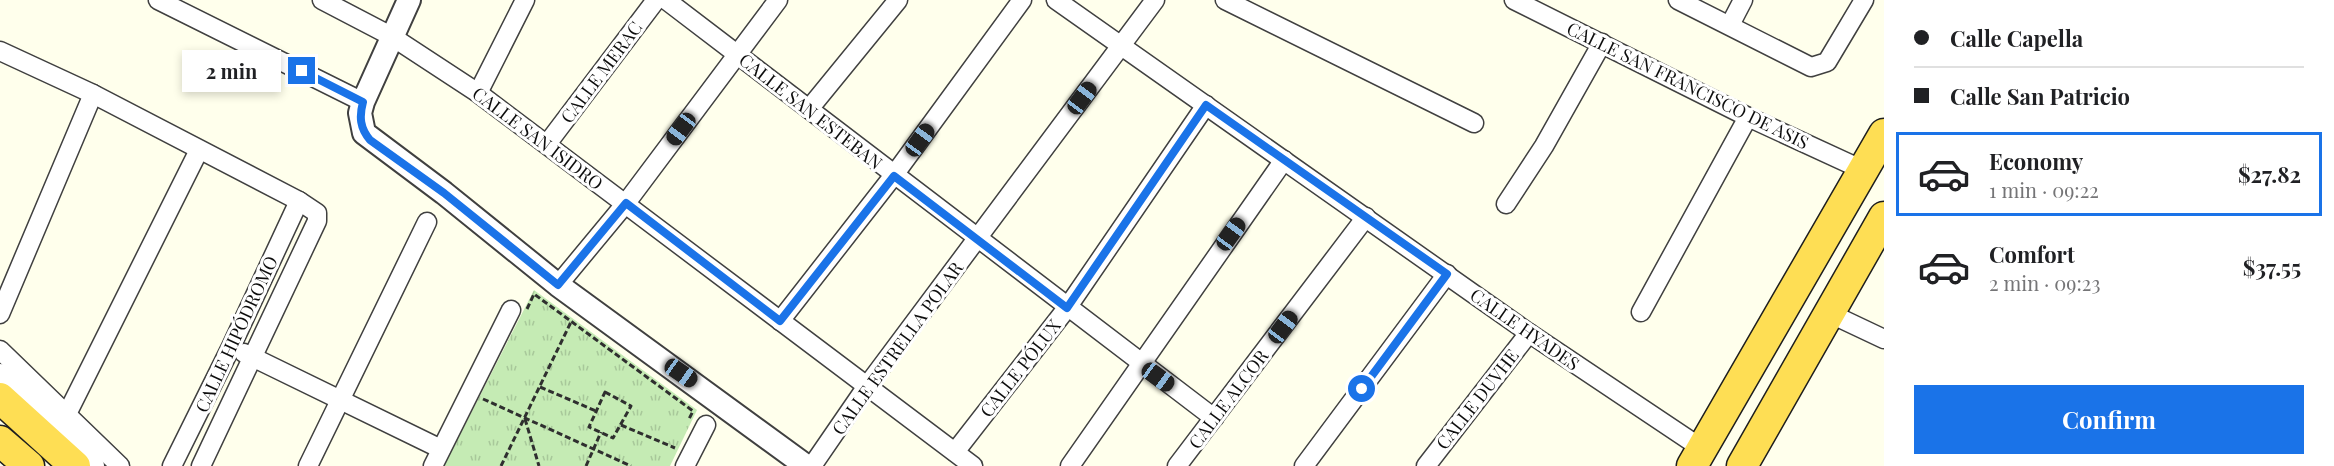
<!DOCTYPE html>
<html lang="en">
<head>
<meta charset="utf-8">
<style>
	body { margin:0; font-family:"Playfair Display",serif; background:#f6f6f6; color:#202124; height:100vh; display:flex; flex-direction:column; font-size:22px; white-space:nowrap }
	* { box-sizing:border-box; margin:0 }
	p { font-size:20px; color:#757577 }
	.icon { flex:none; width:33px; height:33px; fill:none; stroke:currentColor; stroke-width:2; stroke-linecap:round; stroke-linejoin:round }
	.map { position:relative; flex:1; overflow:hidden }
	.panel { display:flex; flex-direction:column; background:#fff; width:450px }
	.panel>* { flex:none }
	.hud { display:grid; align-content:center; height:132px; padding:0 30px; background:#fff }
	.end { position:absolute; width:27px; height:27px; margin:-14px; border:8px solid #1a73e8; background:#fff; box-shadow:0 0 0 3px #fff }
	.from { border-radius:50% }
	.bubble { position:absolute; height:42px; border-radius:0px; background:#fff; box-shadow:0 3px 9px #0003; font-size:20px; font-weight:700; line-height:42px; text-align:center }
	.car { position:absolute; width:18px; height:36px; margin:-18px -9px; border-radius:8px; box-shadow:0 0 4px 2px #0007; background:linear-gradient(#222 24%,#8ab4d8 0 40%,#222 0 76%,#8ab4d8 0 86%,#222 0) }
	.hud b { display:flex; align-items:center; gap:21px; height:57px; font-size:22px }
	.hud b+b { border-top:2px solid #e0e0e0 }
	.hud i { width:15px; height:15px; background:#202124 }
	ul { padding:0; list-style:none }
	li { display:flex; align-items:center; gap:18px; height:84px; margin:0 12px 9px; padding:0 18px; border:3px solid transparent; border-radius:0px }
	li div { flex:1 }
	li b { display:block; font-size:22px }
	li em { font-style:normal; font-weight:700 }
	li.active { border-color:#1a73e8 }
	li>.icon { width:54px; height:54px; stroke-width:1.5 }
	.primary-button { display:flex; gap:12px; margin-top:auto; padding:12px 30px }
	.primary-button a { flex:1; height:69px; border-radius:0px; background:#1a73e8; color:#fff; font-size:24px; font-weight:700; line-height:69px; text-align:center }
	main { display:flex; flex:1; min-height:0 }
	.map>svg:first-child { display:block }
	.park { fill:url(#park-tufts) }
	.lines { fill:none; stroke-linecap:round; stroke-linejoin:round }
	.minor-casing { stroke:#404040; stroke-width:21 }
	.tertiary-casing { stroke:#404040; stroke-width:26 }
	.trunk-casing { stroke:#1e1e1e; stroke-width:33 }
	.path { stroke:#2f2f2f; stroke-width:3; stroke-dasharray:6 3; stroke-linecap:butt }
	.minor { stroke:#fff; stroke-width:18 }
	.tertiary { stroke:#fff; stroke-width:22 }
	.trunk { stroke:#fede54; stroke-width:30 }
	.route { stroke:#1a73e8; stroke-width:8 }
	.labels { text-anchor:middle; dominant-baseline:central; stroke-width:6; stroke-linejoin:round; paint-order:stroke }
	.street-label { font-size:18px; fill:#0d0d0d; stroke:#fff }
</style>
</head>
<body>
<main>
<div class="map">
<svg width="1884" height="466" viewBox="0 0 1884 466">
	<defs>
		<pattern id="park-tufts" width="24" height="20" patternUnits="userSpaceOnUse" patternTransform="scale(1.5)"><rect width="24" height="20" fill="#c5ebb4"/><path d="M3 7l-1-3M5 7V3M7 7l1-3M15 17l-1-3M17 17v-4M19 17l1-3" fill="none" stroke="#a8c89a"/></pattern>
	</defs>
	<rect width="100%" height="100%" fill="#ffffec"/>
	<path class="park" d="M 534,290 L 697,410 L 670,466 L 444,466 Z"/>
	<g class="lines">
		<g class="minor-casing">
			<g id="minor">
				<path d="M 158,0 L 363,102"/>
				<path d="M 322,0 L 391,36 L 478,93 L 973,466"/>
				<path d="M 666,0 L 1214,418"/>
				<path d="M 1056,0 L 1529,333 L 1701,448"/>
				<path d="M 1225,0 L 1474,123"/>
				<path d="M 1514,0 L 1748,117 L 1863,170"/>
				<path d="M 1678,0 L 1811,67 L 1827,62 L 1864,0"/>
				<path d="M 1730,25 L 1743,0"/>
				<path d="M 0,51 L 93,94 L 299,201 L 317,213 L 317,221 L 201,466"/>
				<path d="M 478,93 L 525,0"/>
				<path d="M 809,109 L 898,0"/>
				<path d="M 547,144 L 656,0"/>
				<path d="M 1506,204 L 1544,146 L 1602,43"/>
				<path d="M 558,285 L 626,203 L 778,0"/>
				<path d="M 1641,312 L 1748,117"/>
				<path d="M 0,314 L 93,94"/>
				<path d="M 1831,314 L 1884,339"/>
				<path d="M 780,321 L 894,175 L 1022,0"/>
				<path d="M 0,350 L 120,466"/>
				<path d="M 244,353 L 441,449"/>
				<path d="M 67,414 L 199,150"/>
				<path d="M 955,452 L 1067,308 L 1206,105"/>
				<path d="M 172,466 L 231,347 L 299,201"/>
				<path d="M 308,466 L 427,222"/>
				<path d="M 433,466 L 511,310"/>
				<path d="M 685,466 L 706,425"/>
				<path d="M 812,466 L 867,386 L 1155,0"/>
				<path d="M 1070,466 L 1284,160"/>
				<path d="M 1177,466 L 1366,217"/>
				<path d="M 1304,466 L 1447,274"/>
				<path d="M 1426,466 L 1529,333"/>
			</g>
		</g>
		<g class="tertiary-casing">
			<g id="tertiary">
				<path d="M 409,0 L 363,102 L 360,113 L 364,133 L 444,193 L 558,285 L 806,466"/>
				<path d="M 0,375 L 93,466"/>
			</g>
		</g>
		<g class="trunk-casing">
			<g id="trunk">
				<path d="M 0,398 L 75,466"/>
				<path d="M 0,441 L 29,466"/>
				<path d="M 1692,466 L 1884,134"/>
				<path d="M 1742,466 L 1884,217"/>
			</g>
		</g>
		<g class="path">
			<path d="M 527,309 L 534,294 L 693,411 L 689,419"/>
			<path d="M 540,387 L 596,411"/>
			<path d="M 605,392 L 631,406 L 613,438 L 589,427 Z"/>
			<path d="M 483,399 L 631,466"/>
			<path d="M 525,419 L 539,466"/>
			<path d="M 621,425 L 675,448"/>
			<path d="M 501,466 L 571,322"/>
			<path d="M 586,466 L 601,432"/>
		</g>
		<use href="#minor" class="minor"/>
		<use href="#tertiary" class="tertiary"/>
		<use href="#trunk" class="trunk"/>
	</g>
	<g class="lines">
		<path class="route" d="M 302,71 L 363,102 C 359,117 360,128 370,140 L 444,193 L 558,285 L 626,203 L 780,321 L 894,176 L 1067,308 L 1206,105 L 1447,274 L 1362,389"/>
	</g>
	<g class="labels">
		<g class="street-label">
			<text transform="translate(601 72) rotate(-53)">CALLE MERAC</text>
			<text transform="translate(1688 85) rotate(26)">CALLE SAN FRANCISCO DE ASIS</text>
			<text transform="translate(811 111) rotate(38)">CALLE SAN ESTEBAN</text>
			<text transform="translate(538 138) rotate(37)">CALLE SAN ISIDRO</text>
			<text transform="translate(1525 329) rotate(35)">CALLE HYADES</text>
			<text transform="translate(236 334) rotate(-65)">CALLE HIPÓDROMO</text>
			<text transform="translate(897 348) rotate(-54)">CALLE ESTRELLA POLAR</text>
			<text transform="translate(1020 368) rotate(-52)">CALLE PÓLUX</text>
			<text transform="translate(1228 399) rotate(-53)">CALLE ALCOR</text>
			<text transform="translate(1477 399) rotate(-52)">CALLE DUVHE</text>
		</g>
	</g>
</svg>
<i class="end from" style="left:1362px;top:389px"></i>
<i class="end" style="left:302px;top:71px"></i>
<div class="bubble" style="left:182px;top:50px;width:99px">2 min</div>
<i class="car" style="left:1082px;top:98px;rotate:37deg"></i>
<i class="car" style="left:681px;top:129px;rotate:217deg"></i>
<i class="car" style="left:920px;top:140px;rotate:36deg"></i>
<i class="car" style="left:1231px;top:234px;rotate:36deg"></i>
<i class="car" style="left:1283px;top:327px;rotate:37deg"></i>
<i class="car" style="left:681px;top:373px;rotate:125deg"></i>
<i class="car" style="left:1158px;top:377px;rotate:126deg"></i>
</div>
<section class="panel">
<div class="hud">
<b><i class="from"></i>Calle Capella</b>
<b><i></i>Calle San Patricio</b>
</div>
<ul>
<li class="active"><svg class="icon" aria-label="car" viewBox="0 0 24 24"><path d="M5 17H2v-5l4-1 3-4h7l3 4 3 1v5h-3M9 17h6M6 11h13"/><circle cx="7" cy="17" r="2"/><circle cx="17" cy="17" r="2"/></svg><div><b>Economy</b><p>1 min · 09:22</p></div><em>$27.82</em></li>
<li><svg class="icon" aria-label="car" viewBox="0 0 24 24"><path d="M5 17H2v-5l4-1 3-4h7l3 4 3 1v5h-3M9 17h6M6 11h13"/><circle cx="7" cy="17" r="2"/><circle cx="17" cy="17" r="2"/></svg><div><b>Comfort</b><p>2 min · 09:23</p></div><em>$37.55</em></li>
</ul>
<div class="primary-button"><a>Confirm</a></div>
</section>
</main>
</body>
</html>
